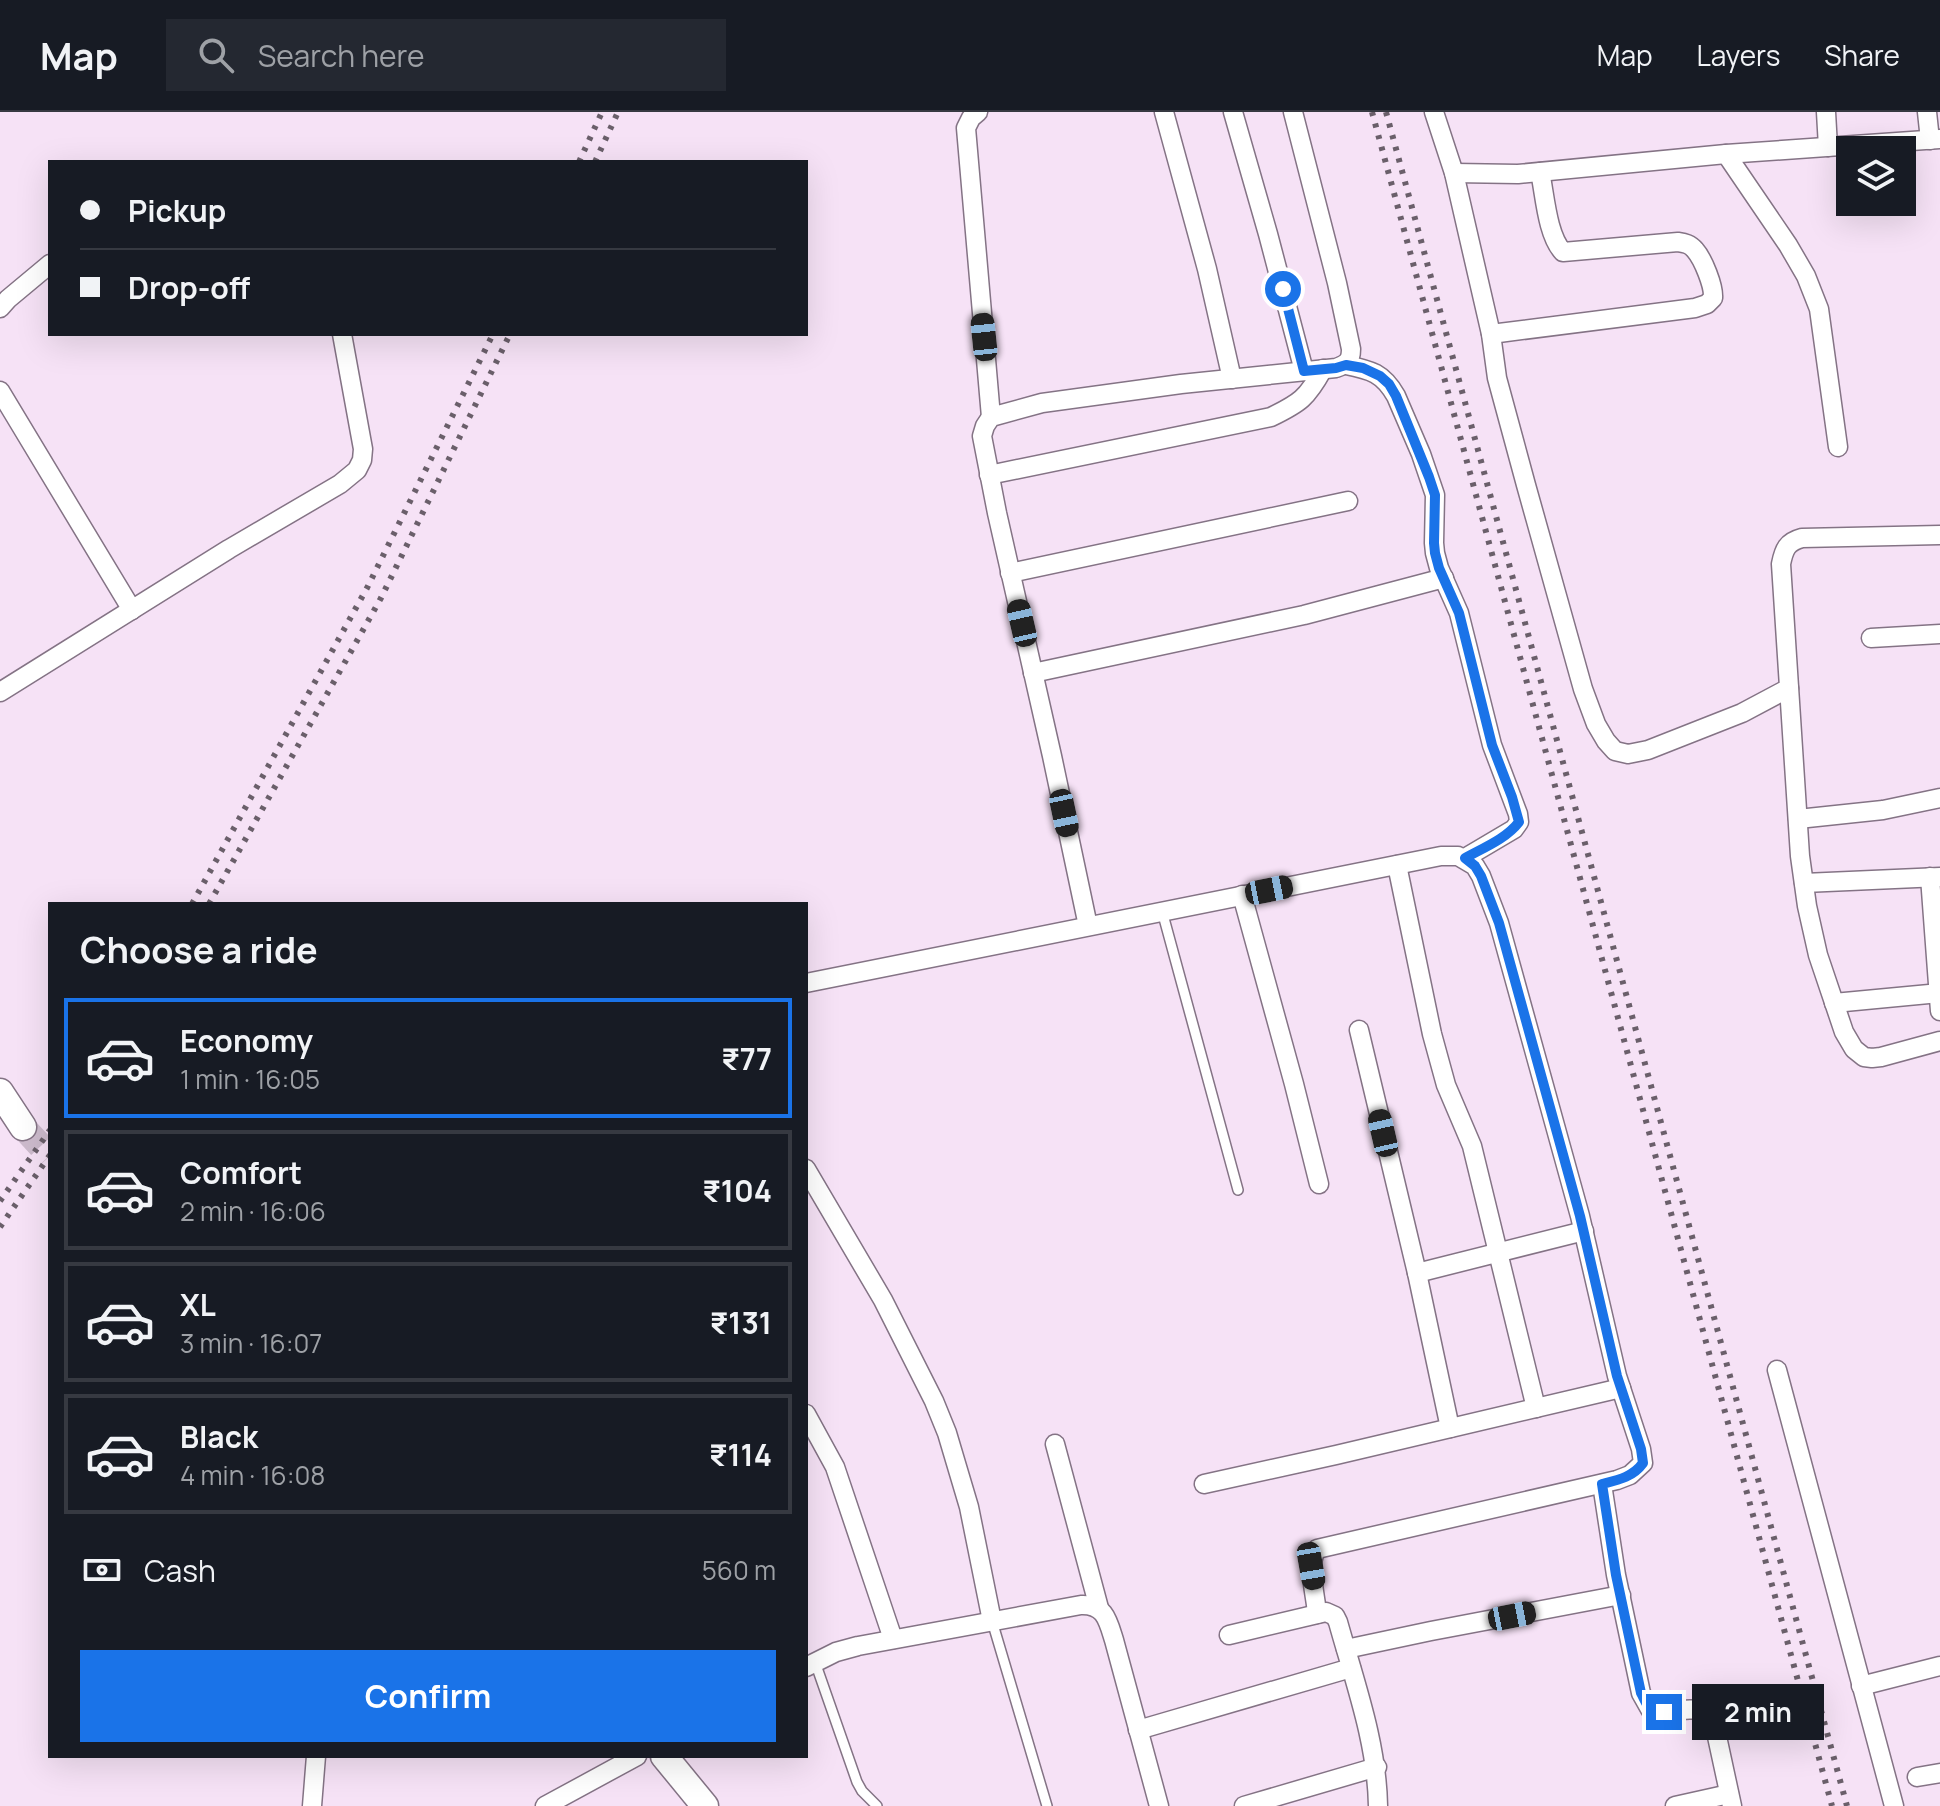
<!DOCTYPE html>
<html lang="en">
<head>
<meta charset="utf-8">
<style>
	body { margin:0; font-family:Manrope,sans-serif; background:#242831; color:#f1f3f6; height:100vh; display:flex; flex-direction:column; font-size:30px; white-space:nowrap }
	* { box-sizing:border-box; margin:0 }
	p { font-size:26px; color:#9ea1a6 }
	.icon { flex:none; width:44px; height:44px; fill:none; stroke:currentColor; stroke-width:2; stroke-linecap:round; stroke-linejoin:round }
	.map { position:relative; flex:1; overflow:hidden }
	.side { position:absolute; left:48px; top:790px; width:760px; height:856px; display:flex; flex-direction:column; background:#171b24; border-radius:0px; box-shadow:0 8px 32px #0002 }
	.side>* { flex:none }
	.hud { position:absolute; left:48px; top:48px; width:760px; height:176px; border-radius:0px; box-shadow:0 8px 32px #0002; display:grid; align-content:center; height:176px; padding:0 32px; background:#171b24 }
	.controls { position:absolute; left:1836px; top:24px; display:grid; gap:16px }
	.controls a { display:grid; place-items:center; width:80px; height:80px; border-radius:0px; background:#171b24; box-shadow:0 8px 32px #0002; font-size:40px }
	.end { position:absolute; width:36px; height:36px; margin:-18px; border:10px solid #1a73e8; background:#fff; box-shadow:0 0 0 4px #fff }
	.from { border-radius:50% }
	.bubble { position:absolute; height:56px; border-radius:0px; background:#171b24; box-shadow:0 8px 32px #0002; font-size:26px; font-weight:700; line-height:56px; text-align:center }
	.car { position:absolute; width:24px; height:48px; margin:-24px -12px; border-radius:10px; box-shadow:0 0 6px 2px #0007; background:linear-gradient(#222 24%,#8ab4d8 0 40%,#222 0 76%,#8ab4d8 0 86%,#222 0) }
	.hud b { display:flex; align-items:center; gap:28px; height:76px; font-size:30px }
	.hud b+b { border-top:2px solid #363941 }
	.hud i { width:20px; height:20px; background:#f1f3f6 }
	ul { padding:0; list-style:none }
	li { display:flex; align-items:center; gap:24px; height:120px; margin:0 16px 12px; padding:0 16px; border:4px solid #363941; border-radius:0px }
	li div { flex:1 }
	li b { display:block; font-size:30px }
	li em { font-style:normal; font-weight:700 }
	li.on { border-color:#1a73e8 }
	li>.icon { width:72px; height:72px; stroke-width:1.5 }
	h2 { padding:0 32px; font-size:36px; line-height:96px }
	.pay { display:flex; align-items:center; gap:20px; height:88px; padding:0 32px; font-size:30px }
	.pay p { margin-inline-start:auto }
	.cta { display:flex; gap:16px; margin-top:auto; padding:16px 32px }
	.cta a { flex:1; height:92px; border-radius:0px; background:#1a73e8; color:#fff; font-size:32px; font-weight:700; line-height:92px; text-align:center }
	header { display:flex; align-items:center; gap:48px; box-sizing:border-box; height:112px; padding:0 40px; background:#171b24; border-bottom:2px solid #363941 }
	header strong { font-size:38px }
	nav { display:flex; gap:44px; margin-inline-start:auto; font-size:28px }
	.search { width:560px; height:72px; background:#242831; display:flex; align-items:center; gap:20px; box-sizing:border-box; padding:0 28px; border-radius:0px; color:#9ea1a6; font-size:30px }
	.map>svg:first-child { display:block }
	.lines { fill:none; stroke-linecap:round; stroke-linejoin:round }
	.secondary-tunnel { stroke:#cdbbcd; stroke-width:26; stroke-dasharray:26 13; stroke-linecap:butt }
	.lane-casing { stroke:#847385; stroke-width:12 }
	.street-casing { stroke:#847385; stroke-width:21 }
	.secondary-casing { stroke:#847385; stroke-width:29 }
	.lane { stroke:#fff; stroke-width:9 }
	.street { stroke:#fff; stroke-width:18 }
	.secondary { stroke:#fff; stroke-width:26 }
	.rail { stroke:#6a5f6a; stroke-width:6; stroke-dasharray:4 8; stroke-linecap:butt }
	.route { stroke:#1a73e8; stroke-width:10 }
</style>
</head>
<body>
<header>
<strong>Map</strong>
<div class="search"><svg class="icon" aria-label="search" viewBox="0 0 24 24"><circle cx="10" cy="10" r="6"/><path d="M15 15l6 6"/></svg>Search here</div>
<nav><a>Map</a><a>Layers</a><a>Share</a></nav>
</header>
<div class="map">
<svg width="1940" height="1694" viewBox="0 0 1940 1694">
	<rect width="100%" height="100%" fill="#f6e2f6"/>
	<g class="lines">
		<path class="secondary-tunnel" d="M 23,1015 L 50,1044"/>
		<g class="lane-casing">
			<g id="lane">
				<path d="M 1162,799 L 1238,1078"/>
				<path d="M 992,1509 L 1047,1694"/>
				<path d="M 815,1550 L 857,1670 L 862,1679 L 877,1694"/>
			</g>
		</g>
		<g class="street-casing">
			<g id="street">
				<path d="M 978,0 L 971,6 L 966,16 L 991,305"/>
				<path d="M 1164,0 L 1207,157 L 1232,267"/>
				<path d="M 1233,0 L 1268,122 L 1304,259"/>
				<path d="M 1434,0 L 1454,61 L 1491,222 L 1497,266 L 1526,373 L 1583,577 L 1596,612 L 1606,629 L 1615,639 L 1628,642 L 1648,638 L 1742,601 L 1789,576"/>
				<path d="M 1826,0 L 1828,35"/>
				<path d="M 1927,0 L 1930,28"/>
				<path d="M 1726,42 L 1788,133 L 1806,164 L 1819,197 L 1838,335"/>
				<path d="M 1454,61 L 1518,62 L 1726,42 L 1940,27"/>
				<path d="M 0,196 L 8,187 L 50,152"/>
				<path d="M 1491,222 L 1695,196 L 1707,192 L 1713,186 C 1714,174 1703,147 1695,138 C 1690,132 1685,131 1678,130 L 1563,140 C 1547,123 1545,83 1540,60"/>
				<path d="M 1346,253 C 1371,258 1383,261 1396,284 L 1421,342 L 1435,383 L 1434,431 L 1435,441 L 1439,456 L 1459,501 L 1492,633 L 1518,702 L 1519,710 L 1514,717 L 1465,746"/>
				<path d="M 0,279 L 132,498"/>
				<path d="M 989,363 L 1271,305 C 1300,291 1307,286 1323,257"/>
				<path d="M 1940,423 L 1802,426 C 1787,430 1784,437 1781,452 L 1800,744 L 1807,794 L 1818,843 L 1844,920 L 1854,937 L 1864,945 L 1872,946 L 1881,945 L 1940,929"/>
				<path d="M 1010,461 L 1348,389"/>
				<path d="M 1871,526 L 1940,522"/>
				<path d="M 1033,561 L 1304,503 L 1444,466"/>
				<path d="M 0,580 L 229,437 L 340,372 L 357,358 L 362,348 L 363,337 L 342,222"/>
				<path d="M 1798,707 L 1883,698 L 1940,686"/>
				<path d="M 1397,753 L 1432,922 L 1446,973 L 1472,1034 L 1536,1296"/>
				<path d="M 1930,765 L 1940,899"/>
				<path d="M 1804,771 L 1940,765"/>
				<path d="M 1242,783 L 1294,972 L 1319,1072"/>
				<path d="M 1088,814 L 1052,644 L 997,401 L 982,324 L 985,314 L 991,305 L 1042,291 L 1181,272 L 1336,256 C 1347,252 1351,249 1351,237 L 1337,171 L 1293,0"/>
				<path d="M 806,871 L 1441,744 L 1458,744 L 1475,754 L 1481,764 L 1499,811 L 1580,1104 L 1617,1264 L 1641,1337 L 1643,1351 L 1630,1363 L 1617,1368 L 1317,1437 C 1306,1452 1316,1484 1317,1502"/>
				<path d="M 1834,891 L 1940,881"/>
				<path d="M 1359,918 L 1417,1161 L 1450,1316"/>
				<path d="M 806,1057 L 883,1188 L 934,1289 L 947,1321 L 969,1395 L 992,1509"/>
				<path d="M 1417,1161 L 1584,1119"/>
				<path d="M 1777,1258 L 1894,1694"/>
				<path d="M 806,1302 L 835,1355 L 893,1527"/>
				<path d="M 1055,1332 L 1099,1496"/>
				<path d="M 1204,1372 L 1336,1343 L 1621,1276"/>
				<path d="M 1602,1372 L 1616,1463 L 1641,1581 L 1650,1597 L 1655,1601 C 1675,1600 1698,1591 1713,1606 L 1732,1694"/>
				<path d="M 1229,1523 L 1326,1500 L 1335,1504 L 1338,1510 C 1355,1571 1377,1631 1378,1694"/>
				<path d="M 1346,1537 L 1431,1519 L 1621,1483"/>
				<path d="M 806,1555 L 836,1540 L 858,1534 L 1081,1493 C 1105,1492 1108,1509 1114,1528 L 1159,1694"/>
				<path d="M 1861,1574 L 1940,1554"/>
				<path d="M 1138,1618 L 1351,1556"/>
				<path d="M 1917,1665 L 1940,1661"/>
				<path d="M 312,1694 L 316,1644"/>
				<path d="M 545,1694 L 637,1644"/>
				<path d="M 1244,1694 L 1377,1655"/>
				<path d="M 1675,1694 L 1729,1682"/>
			</g>
		</g>
		<g class="secondary-casing">
			<g id="secondary">
				<path d="M 0,980 L 23,1015"/>
				<path d="M 664,1644 L 705,1694"/>
			</g>
		</g>
		<use href="#lane" class="lane"/>
		<use href="#street" class="street"/>
		<use href="#secondary" class="secondary"/>
		<g class="rail">
			<path d="M 1372,0 L 1832,1694"/>
			<path d="M 1386,0 L 1847,1694"/>
			<path d="M 579,50 L 602,0"/>
			<path d="M 595,50 L 618,0"/>
			<path d="M 192,792 L 367,476 L 493,222"/>
			<path d="M 209,792 L 381,486 L 510,222"/>
			<path d="M 0,1089 L 50,1018"/>
			<path d="M 0,1115 L 50,1043"/>
		</g>
	</g>
	<g class="lines">
		<path class="route" d="M 1283,177 L 1304,259 L 1336,256 L 1346,253 L 1363,256 L 1380,264 L 1389,272 L 1396,284 L 1429,365 L 1435,383 L 1434,431 L 1435,441 L 1439,456 L 1459,501 L 1492,633 L 1512,685 L 1519,710 C 1506,727 1483,736 1465,746 L 1475,754 L 1481,764 L 1499,811 L 1580,1104 L 1617,1264 L 1641,1337 L 1643,1351 C 1633,1365 1618,1368 1602,1372 L 1616,1463 L 1641,1581 C 1648,1594 1648,1601 1664,1600"/>
	</g>
</svg>
<div class="controls">
<a><svg class="icon" aria-label="layers" viewBox="0 0 24 24"><path d="M12 4l9 5-9 5-9-5zM3 14l9 5 9-5"/></svg></a>
</div>
<i class="end from" style="left:1283px;top:177px"></i>
<i class="end" style="left:1664px;top:1600px"></i>
<div class="bubble" style="left:1692px;top:1572px;width:132px">2 min</div>
<i class="car" style="left:984px;top:225px;rotate:354deg"></i>
<i class="car" style="left:1022px;top:511px;rotate:347deg"></i>
<i class="car" style="left:1064px;top:701px;rotate:168deg"></i>
<i class="car" style="left:1269px;top:778px;rotate:79deg"></i>
<i class="car" style="left:1383px;top:1021px;rotate:347deg"></i>
<i class="car" style="left:1311px;top:1454px;rotate:170deg"></i>
<i class="car" style="left:1512px;top:1504px;rotate:79deg"></i>
<div class="hud">
<b><i class="from"></i>Pickup</b>
<b><i></i>Drop-off</b>
</div>
<section class="side">
<h2>Choose a ride</h2>
<ul>
<li class="on"><svg class="icon" aria-label="car" viewBox="0 0 24 24"><path d="M5 17H2v-5l4-1 3-4h7l3 4 3 1v5h-3M9 17h6M6 11h13"/><circle cx="7" cy="17" r="2"/><circle cx="17" cy="17" r="2"/></svg><div><b>Economy</b><p>1 min · 16:05</p></div><em>₹77</em></li>
<li><svg class="icon" aria-label="car" viewBox="0 0 24 24"><path d="M5 17H2v-5l4-1 3-4h7l3 4 3 1v5h-3M9 17h6M6 11h13"/><circle cx="7" cy="17" r="2"/><circle cx="17" cy="17" r="2"/></svg><div><b>Comfort</b><p>2 min · 16:06</p></div><em>₹104</em></li>
<li><svg class="icon" aria-label="car" viewBox="0 0 24 24"><path d="M5 17H2v-5l4-1 3-4h7l3 4 3 1v5h-3M9 17h6M6 11h13"/><circle cx="7" cy="17" r="2"/><circle cx="17" cy="17" r="2"/></svg><div><b>XL</b><p>3 min · 16:07</p></div><em>₹131</em></li>
<li><svg class="icon" aria-label="car" viewBox="0 0 24 24"><path d="M5 17H2v-5l4-1 3-4h7l3 4 3 1v5h-3M9 17h6M6 11h13"/><circle cx="7" cy="17" r="2"/><circle cx="17" cy="17" r="2"/></svg><div><b>Black</b><p>4 min · 16:08</p></div><em>₹114</em></li>
</ul>
<div class="pay"><svg class="icon" aria-label="cash" viewBox="0 0 24 24"><path d="M3 7h18v10H3z"/><circle cx="12" cy="12" r="2"/></svg>Cash<p>560 m</p></div>
<div class="cta"><a>Confirm</a></div>
</section>
</div>
</body>
</html>
